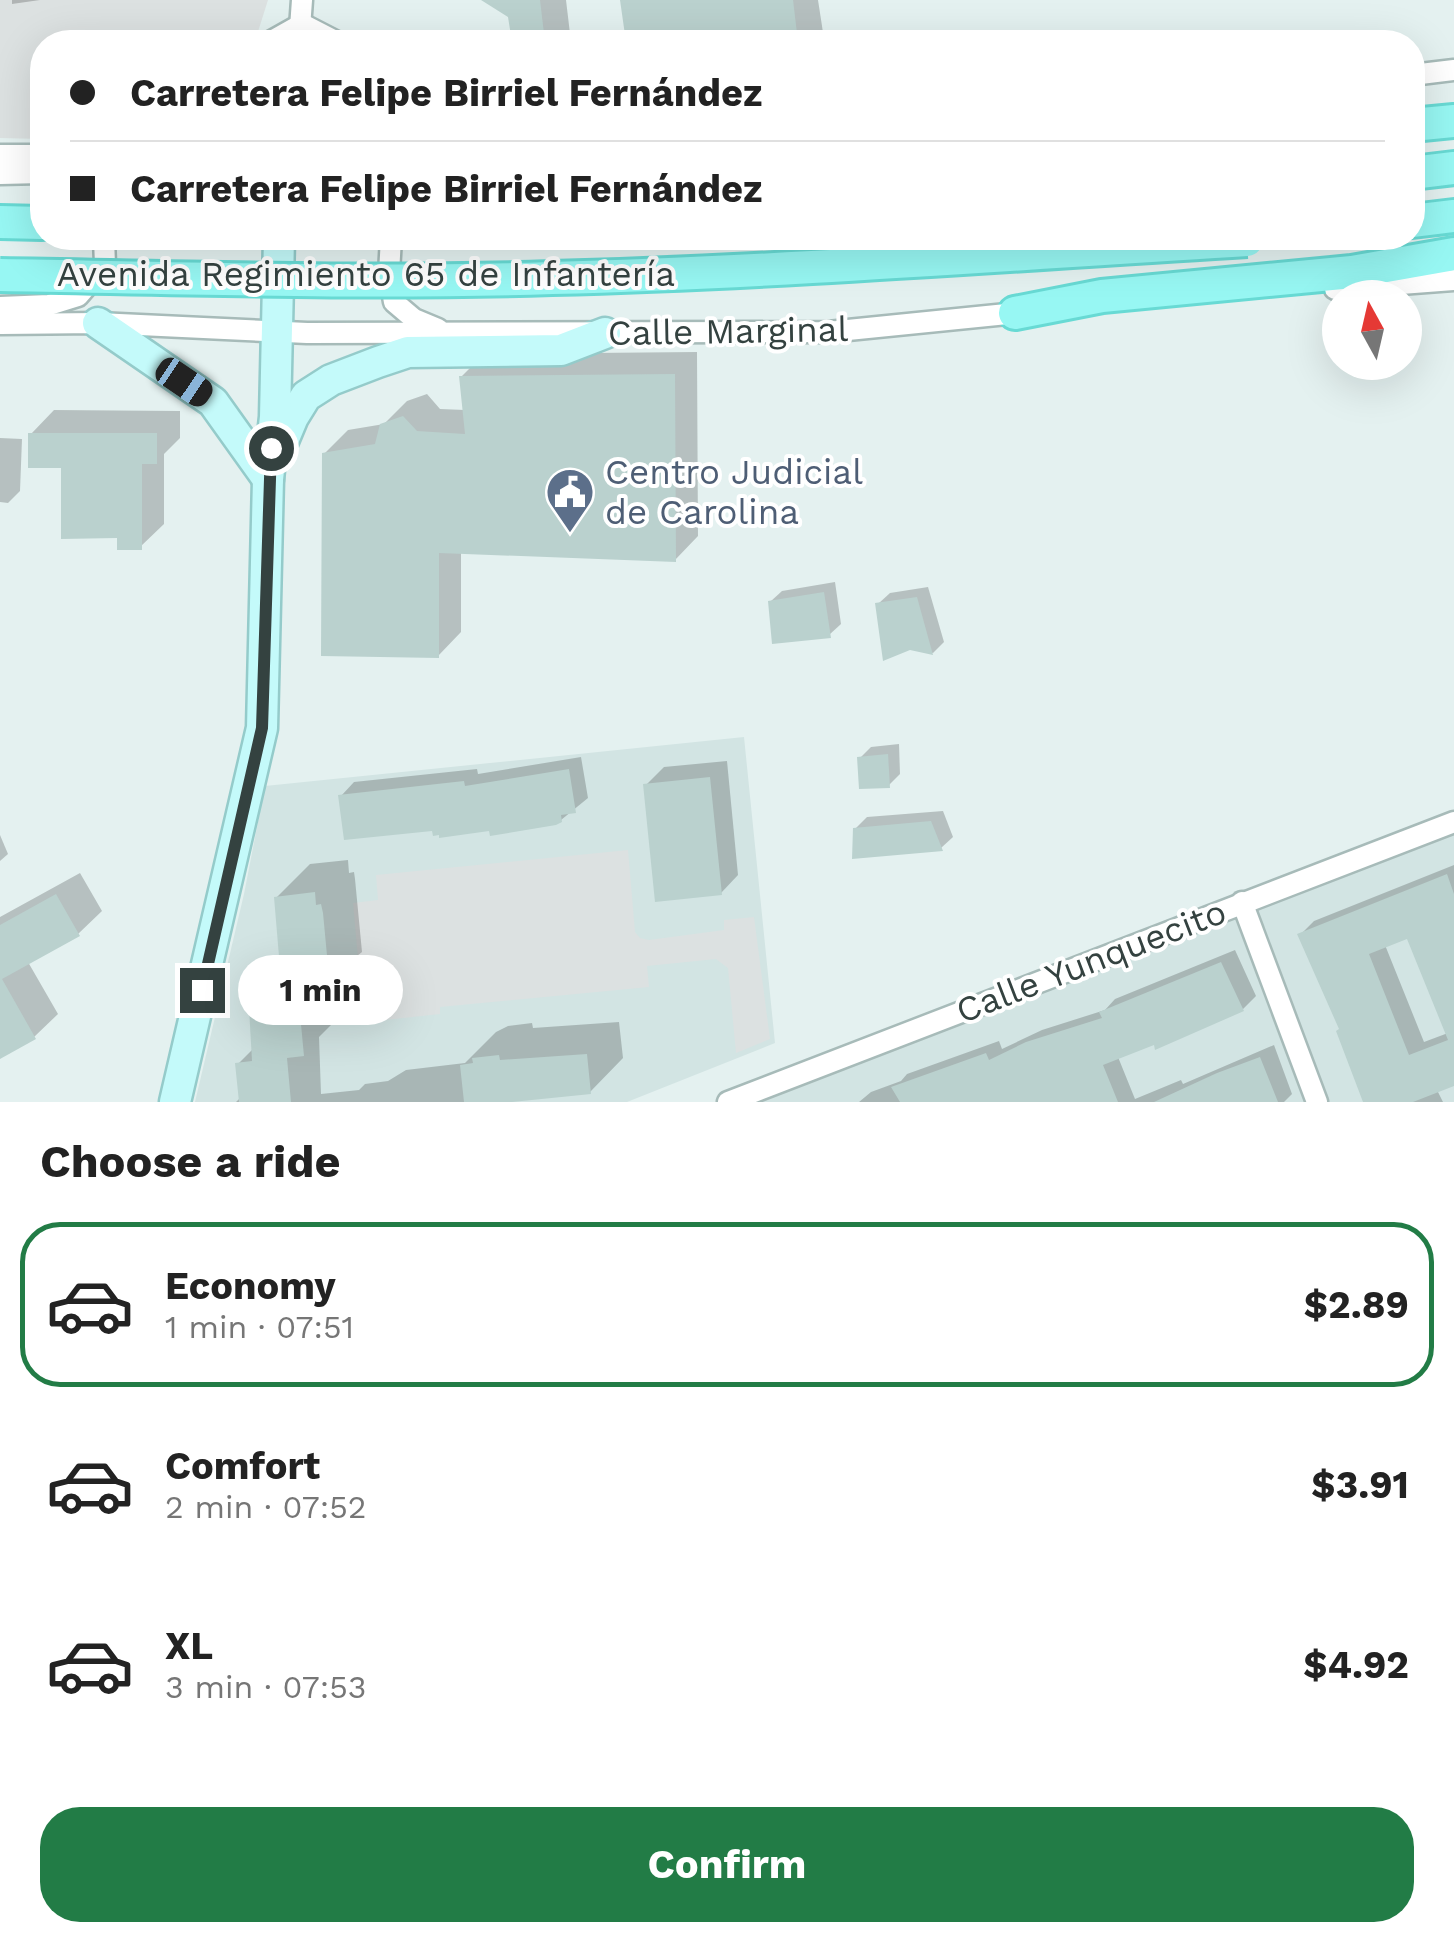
<!DOCTYPE html>
<html lang="en">
<head>
<meta charset="utf-8">
<style>
	body { margin:0; font-family:"Work Sans",sans-serif; background:#f2f2f2; color:#222; height:100vh; display:flex; flex-direction:column; font-size:38px; white-space:nowrap }
	* { box-sizing:border-box; margin:0 }
	p { font-size:32px; color:#767676 }
	.icon { flex:none; width:55px; height:55px; fill:none; stroke:currentColor; stroke-width:2; stroke-linecap:round; stroke-linejoin:round }
	.map { position:relative; height:1102px; overflow:hidden }
	.panel { display:flex; flex-direction:column; background:#fff; flex:1 }
	.panel>* { flex:none }
	.banner { position:absolute; left:30px; top:30px; width:1395px; height:220px; border-radius:40px; box-shadow:0 10px 40px #0002; display:grid; align-content:center; height:220px; padding:0 40px; background:#fff }
	.needle { width:65px; rotate:352deg }
	.controls { position:absolute; left:1322px; top:280px; display:grid; gap:20px }
	.controls a { display:grid; place-items:center; width:100px; height:100px; border-radius:50%; background:#fff; box-shadow:0 10px 40px #0002; font-size:50px }
	.end { position:absolute; width:45px; height:45px; margin:-22px; border:12px solid #344240; background:#fff; box-shadow:0 0 0 5px #fff }
	.from { border-radius:50% }
	.bubble { position:absolute; height:70px; border-radius:35px; background:#fff; box-shadow:0 10px 40px #0002; font-size:32px; font-weight:700; line-height:70px; text-align:center }
	.car { position:absolute; width:30px; height:60px; margin:-30px -15px; border-radius:12px; box-shadow:0 0 8px 2px #0007; background:linear-gradient(#222 24%,#8ab4d8 0 40%,#222 0 76%,#8ab4d8 0 86%,#222 0) }
	.banner b { display:flex; align-items:center; gap:35px; height:95px; font-size:38px }
	.banner b+b { border-top:2px solid #e0e0e0 }
	.banner i { width:25px; height:25px; background:#222 }
	ul { padding:0; list-style:none }
	li { display:flex; align-items:center; gap:30px; height:165px; margin:0 20px 15px; padding:0 20px; border:5px solid transparent; border-radius:40px }
	li div { flex:1 }
	li b { display:block; font-size:38px }
	li em { font-style:normal; font-weight:700 }
	li.current { border-color:#227c46 }
	li>.icon { width:90px; height:90px; stroke-width:1.5 }
	h2 { padding:0 40px; font-size:45px; line-height:120px }
	.action { display:flex; gap:20px; margin-top:auto; padding:20px 40px }
	.action a { flex:1; height:115px; border-radius:40px; background:#227c46; color:#fff; font-size:40px; font-weight:700; line-height:115px; text-align:center }
	.map>svg:first-child { display:block }
	.residential { fill:#d2e4e3 }
	.parking { fill:#dce1e1 }
	.shadow { fill:#0003; fill-rule:evenodd }
	.building { fill:#bad1ce; fill-rule:evenodd }
	.lines { fill:none; stroke-linecap:round; stroke-linejoin:round }
	.street-casing { stroke:#a7bbb9; stroke-width:25 }
	.secondary-casing { stroke:#94cbca; stroke-width:35 }
	.primary-casing { stroke:#68dad4; stroke-width:38 }
	.street { stroke:#fff; stroke-width:20 }
	.secondary { stroke:#c4fafa; stroke-width:30 }
	.primary { stroke:#97f7f3; stroke-width:32 }
	.primary-bridge-casing { stroke:#68dad4; stroke-width:38; stroke-linecap:butt }
	.primary-bridge { stroke:#97f7f3; stroke-width:32 }
	.route { stroke:#344240; stroke-width:12 }
	.labels { text-anchor:middle; dominant-baseline:central; stroke-width:8; stroke-linejoin:round; paint-order:stroke }
	.street-label { font-size:35px; fill:#344240; stroke:#fff }
	.service-label { font-size:35px; fill:#4e5e75; stroke:#fff; text-anchor:start }
</style>
</head>
<body>
<div class="map">
<svg width="1454" height="1102" viewBox="0 0 1454 1102">
	<rect width="100%" height="100%" fill="#e4f1f0"/>
	<g class="residential">
		<path d="M 744,737 L 775,1043 L 627,1102 L 195,1102 L 244,894 L 265,786 Z"/>
		<path d="M 1454,826 L 1454,1102 L 728,1102 Z"/>
	</g>
	<g class="parking">
		<path d="M 0,0 L 268,0 L 256,38 L 247,42 L 42,42 L 42,139 L 0,138 Z"/>
		<path d="M 628,850 L 635,932 L 640,938 L 649,940 L 724,930 L 724,920 L 754,917 L 770,1039 L 736,1053 L 728,968 L 716,959 L 647,966 L 649,987 L 440,1007 L 440,1014 L 385,1020 L 382,991 L 361,993 L 353,903 L 378,900 L 376,875 Z"/>
	</g>
	<g class="shadow">
		<path d="M 12,0 L 40,0 L 12,4 Z"/>
		<path d="M 486,0 L 566,0 L 571,42 L 514,42 L 511,16 Z"/>
		<path d="M 623,0 L 818,0 L 824,39 L 820,42 L 628,42 Z"/>
		<path d="M 697,352 L 698,536 L 675,560 L 461,552 L 461,632 L 438,656 L 324,454 L 348,430 L 384,424 L 407,401 L 427,394 L 440,409 L 465,410 L 461,377 L 484,354 Z"/>
		<path d="M 54,410 L 180,411 L 180,438 L 164,454 L 164,524 L 140,547 L 120,536 L 64,465 L 31,434 Z"/>
		<path d="M 0,438 L 22,439 L 20,491 L 8,503 L 0,502 Z"/>
		<path d="M 835,582 L 841,624 L 829,635 L 770,602 L 782,591 Z"/>
		<path d="M 928,587 L 944,642 L 933,653 L 910,648 L 878,604 L 890,593 Z"/>
		<path d="M 899,744 L 900,774 L 889,785 L 860,758 L 871,747 Z"/>
		<path d="M 581,757 L 588,798 L 561,820 L 491,828 L 434,828 L 341,796 L 354,782 L 477,769 L 478,774 Z"/>
		<path d="M 727,761 L 738,875 L 721,893 L 646,785 L 664,767 Z"/>
		<path d="M 943,811 L 953,837 L 941,848 L 855,829 L 867,817 Z"/>
		<path d="M 0,835 L 8,854 L 0,861 Z"/>
		<path d="M 348,860 L 349,873 L 354,872 L 355,879 L 362,952 L 357,956 L 358,963 L 333,989 L 336,1020 L 319,1037 L 321,1094 L 359,1090 L 365,1084 L 388,1081 L 406,1070 L 465,1063 L 496,1032 L 508,1026 L 532,1023 L 533,1028 L 619,1022 L 623,1058 L 590,1092 L 499,1102 L 236,1102 L 241,1097 L 238,1064 L 254,1048 L 252,1009 L 283,977 L 277,897 L 310,864 Z"/>
		<path d="M 1454,865 L 1454,1083 L 1437,1090 L 1443,1102 L 1366,1102 L 1341,1028 L 1300,935 L 1314,921 ZM 1409,936 L 1448,1033 L 1424,1042 L 1385,945 Z"/>
		<path d="M 80,873 L 102,911 L 78,934 L 28,962 L 58,1014 L 34,1037 L 0,1056 L 0,917 Z"/>
		<path d="M 1235,950 L 1256,996 L 1243,1009 L 1118,1057 L 1135,1099 L 1181,1080 L 1183,1084 L 1274,1045 L 1292,1094 L 1284,1102 L 859,1102 L 871,1092 L 901,1081 L 907,1074 L 999,1041 L 1002,1049 L 1042,1030 L 1105,1010 L 1115,999 Z"/>
	</g>
	<g class="building">
		<path d="M 481,0 L 540,0 L 545,42 L 512,42 L 508,17 Z"/>
		<path d="M 620,0 L 793,0 L 798,42 L 626,42 Z"/>
		<path d="M 675,374 L 676,562 L 439,553 L 439,658 L 321,656 L 322,453 L 375,444 L 380,424 L 403,416 L 417,431 L 465,434 L 459,376 Z"/>
		<path d="M 28,433 L 157,433 L 157,464 L 142,464 L 142,550 L 117,550 L 117,538 L 61,539 L 61,468 L 28,468 Z"/>
		<path d="M 824,592 L 831,638 L 772,644 L 768,601 Z"/>
		<path d="M 917,597 L 933,655 L 910,650 L 883,661 L 875,603 Z"/>
		<path d="M 888,754 L 890,788 L 859,789 L 857,757 Z"/>
		<path d="M 569,769 L 576,813 L 561,815 L 562,822 L 556,825 L 490,836 L 489,831 L 439,838 L 439,835 L 433,836 L 432,831 L 344,840 L 338,795 L 464,781 L 465,786 Z"/>
		<path d="M 710,777 L 722,895 L 655,902 L 643,784 Z"/>
		<path d="M 931,821 L 943,851 L 852,859 L 853,828 Z"/>
		<path d="M 1447,874 L 1454,894 L 1454,1086 L 1413,1102 L 1363,1102 L 1336,1031 L 1339,1029 L 1297,934 ZM 1407,939 L 1448,1040 L 1409,1055 L 1369,954 Z"/>
		<path d="M 315,892 L 316,905 L 321,904 L 323,913 L 330,987 L 325,988 L 326,999 L 283,1004 L 274,897 Z"/>
		<path d="M 56,894 L 80,936 L 2,979 L 36,1039 L 0,1059 L 0,925 Z"/>
		<path d="M 1221,962 L 1244,1011 L 1155,1050 L 1154,1045 L 1103,1065 L 1118,1102 L 900,1102 L 891,1087 L 986,1053 L 989,1060 L 1026,1042 L 1102,1018 L 1099,1012 Z"/>
		<path d="M 299,1003 L 304,1056 L 287,1058 L 291,1102 L 239,1102 L 235,1063 L 252,1061 L 249,1008 Z"/>
		<path d="M 587,1054 L 591,1094 L 512,1102 L 464,1102 L 460,1065 L 473,1063 L 472,1058 L 499,1055 L 500,1060 Z"/>
		<path d="M 1260,1057 L 1278,1102 L 1154,1102 L 1217,1073 Z"/>
	</g>
	<g class="lines">
		<g class="street-casing">
			<g id="street">
				<path d="M 270,42 L 302,24 L 337,42"/>
				<path d="M 299,42 L 302,0"/>
				<path d="M 1412,75 L 1454,70"/>
				<path d="M 0,155 L 42,155"/>
				<path d="M 0,174 L 42,173"/>
				<path d="M 391,238 L 389,273 L 394,302 L 414,319 L 438,329"/>
				<path d="M 1335,289 L 1454,280"/>
				<path d="M 0,307 L 49,305 L 78,296 L 105,265 L 104,238"/>
				<path d="M 0,324 L 98,323 L 307,333 L 828,332 L 1027,312"/>
				<path d="M 1242,902 L 1317,1102"/>
				<path d="M 728,1102 L 1454,822"/>
			</g>
		</g>
		<g class="secondary-casing">
			<g id="secondary">
				<path d="M 98,323 L 213,402 L 268,479"/>
				<path d="M 280,448 L 293,417 L 306,396 L 331,380 L 378,362 L 408,352 L 561,350 L 605,333"/>
				<path d="M 175,1102 L 262,728 L 268,479 L 275,417 L 279,238"/>
			</g>
		</g>
		<g class="primary-casing">
			<g id="primary">
				<path d="M 1412,125 L 1454,121"/>
				<path d="M 1412,173 L 1454,168"/>
				<path d="M 1412,221 L 1454,216"/>
				<path d="M 0,222 L 42,223"/>
				<path d="M 1015,313 L 1102,296 L 1352,272 L 1454,254"/>
			</g>
		</g>
		<use href="#street" class="street"/>
		<use href="#secondary" class="secondary"/>
		<use href="#primary" class="primary"/>
		<g class="primary-bridge-casing">
			<path id="primary-bridge" d="M 0,275 C 184,278 368,284 552,278 C 784,272 1015,254 1247,240"/>
		</g>
		<use href="#primary-bridge" class="primary-bridge"/>
	</g>
	<g class="lines">
		<path class="route" d="M 202,990 L 262,728 L 271,448"/>
	</g>
	<defs>
		<g id="civic-pin" transform="scale(2.5)"><path d="M0 17L-7.5 6A9.5 9.5 0 1 1 7.5 6Z" fill="#5c6f8a" stroke="#fff"/><path d="M-.6-6.5H3V-4.5H.6V-3L4-1V1h2V6H-6V1h2V-1L-.6-3ZM-1.2 2.5V6h2.4V2.5Z" fill="#fff"/></g>
	</defs>
	<g fill-rule="evenodd">
		<use href="#civic-pin" x="570" y="492"/>
	</g>
	<g class="labels">
		<g class="street-label">
			<text x="366" y="274">Avenida Regimiento 65 de Infantería</text>
			<text transform="translate(728 331) rotate(-1)">Calle Marginal</text>
			<text transform="translate(1091 961) rotate(-21)">Calle Yunquecito</text>
		</g>
		<g class="service-label">
			<text x="605" y="472">Centro Judicial<tspan x="605" dy="40">de Carolina</tspan></text>
		</g>
	</g>
</svg>
<div class="controls">
<a><svg class="needle" viewBox="-14 -14 28 28"><path d="M0-13l5 13h-10z" fill="#e53935"/><path d="M0 13l5-13h-10z" fill="#767676"/></svg></a>
</div>
<i class="end from" style="left:271px;top:448px"></i>
<i class="end" style="left:202px;top:990px"></i>
<div class="bubble" style="left:238px;top:955px;width:165px">1 min</div>
<i class="car" style="left:184px;top:382px;rotate:124deg"></i>
<div class="banner">
<b><i class="from"></i>Carretera Felipe Birriel Fernández</b>
<b><i></i>Carretera Felipe Birriel Fernández</b>
</div>
</div>
<section class="panel">
<h2>Choose a ride</h2>
<ul>
<li class="current"><svg class="icon" aria-label="car" viewBox="0 0 24 24"><path d="M5 17H2v-5l4-1 3-4h7l3 4 3 1v5h-3M9 17h6M6 11h13"/><circle cx="7" cy="17" r="2"/><circle cx="17" cy="17" r="2"/></svg><div><b>Economy</b><p>1 min · 07:51</p></div><em>$2.89</em></li>
<li><svg class="icon" aria-label="car" viewBox="0 0 24 24"><path d="M5 17H2v-5l4-1 3-4h7l3 4 3 1v5h-3M9 17h6M6 11h13"/><circle cx="7" cy="17" r="2"/><circle cx="17" cy="17" r="2"/></svg><div><b>Comfort</b><p>2 min · 07:52</p></div><em>$3.91</em></li>
<li><svg class="icon" aria-label="car" viewBox="0 0 24 24"><path d="M5 17H2v-5l4-1 3-4h7l3 4 3 1v5h-3M9 17h6M6 11h13"/><circle cx="7" cy="17" r="2"/><circle cx="17" cy="17" r="2"/></svg><div><b>XL</b><p>3 min · 07:53</p></div><em>$4.92</em></li>
</ul>
<div class="action"><a>Confirm</a></div>
</section>
</body>
</html>
